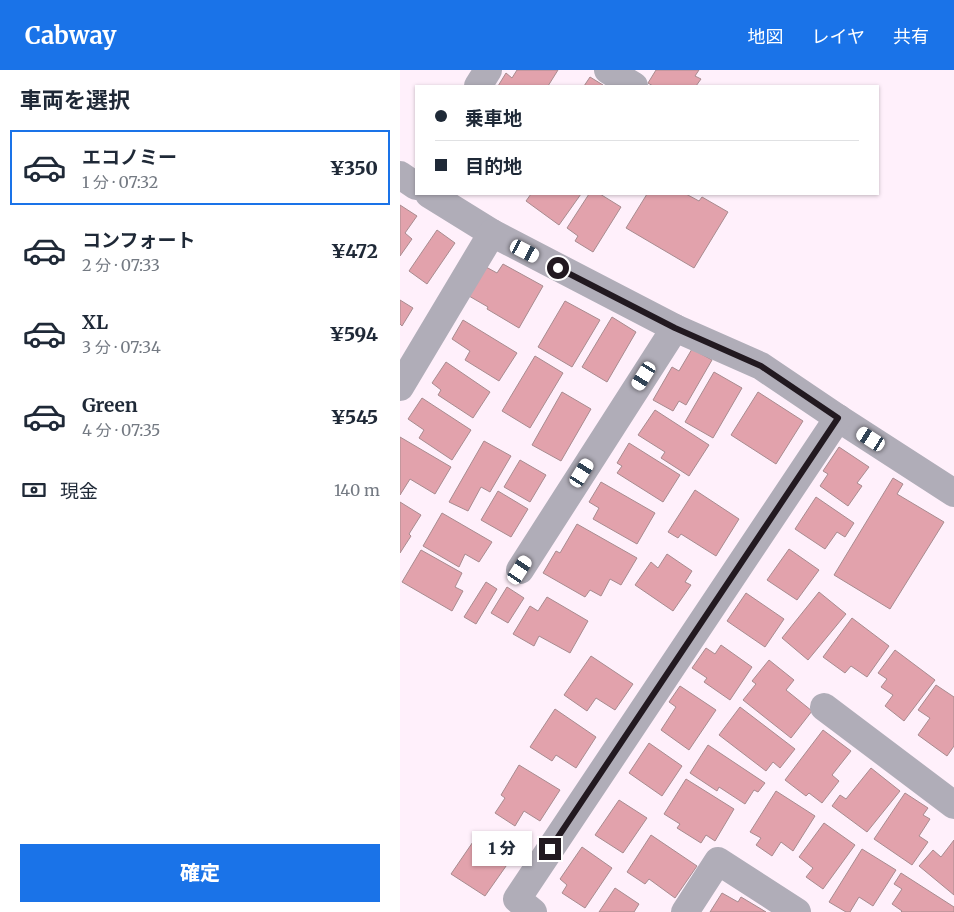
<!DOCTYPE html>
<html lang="ja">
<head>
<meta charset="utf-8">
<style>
	body { margin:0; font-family:Merriweather,"Noto Sans JP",serif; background:#f2f2f3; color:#1f2937; height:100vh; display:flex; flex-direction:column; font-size:19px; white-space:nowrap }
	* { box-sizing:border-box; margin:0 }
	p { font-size:16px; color:#747a83 }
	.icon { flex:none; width:28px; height:28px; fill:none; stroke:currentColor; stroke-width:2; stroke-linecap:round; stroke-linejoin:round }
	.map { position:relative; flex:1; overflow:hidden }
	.details { display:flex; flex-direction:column; background:#fff; width:400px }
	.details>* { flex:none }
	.banner { position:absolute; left:15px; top:15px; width:464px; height:110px; border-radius:0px; box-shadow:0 1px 4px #0004; display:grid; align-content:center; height:110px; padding:0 20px; background:#fff }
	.end { position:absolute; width:22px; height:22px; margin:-11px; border:6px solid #221920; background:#fff; box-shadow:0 0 0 2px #fff }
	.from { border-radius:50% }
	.bubble { position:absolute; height:35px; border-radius:0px; background:#fff; box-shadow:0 1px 4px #0004; font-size:16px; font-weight:800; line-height:35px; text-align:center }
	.car { position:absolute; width:15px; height:30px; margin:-15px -8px; border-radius:6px; box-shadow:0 0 4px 1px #0007; background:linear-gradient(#fff 24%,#345 0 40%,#fff 0 76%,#345 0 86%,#fff 0) }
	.banner b { display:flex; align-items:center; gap:18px; height:48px; font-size:19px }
	.banner b+b { border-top:1px solid #e0e1e3 }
	.banner i { width:12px; height:12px; background:#1f2937 }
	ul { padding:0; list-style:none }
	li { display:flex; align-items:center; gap:15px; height:75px; margin:0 10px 8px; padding:0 10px; border:2px solid transparent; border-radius:0px }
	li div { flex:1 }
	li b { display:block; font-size:19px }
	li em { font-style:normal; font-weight:800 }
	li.on { border-color:#1a73e8 }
	li>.icon { width:45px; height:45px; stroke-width:1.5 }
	h2 { padding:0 20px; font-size:22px; line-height:60px }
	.pay { display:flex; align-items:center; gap:12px; height:55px; padding:0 20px; font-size:19px }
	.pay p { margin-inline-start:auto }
	.action { display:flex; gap:10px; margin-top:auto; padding:10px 20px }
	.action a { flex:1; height:58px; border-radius:0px; background:#1a73e8; color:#fff; font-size:20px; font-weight:800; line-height:58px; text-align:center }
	header { display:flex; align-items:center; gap:30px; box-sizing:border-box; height:70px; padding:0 25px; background:#1a73e8; color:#fff }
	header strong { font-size:24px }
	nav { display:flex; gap:28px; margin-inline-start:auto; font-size:18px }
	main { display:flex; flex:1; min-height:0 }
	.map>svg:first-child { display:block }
	.building { fill:#e2a2ac; stroke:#a88b8f }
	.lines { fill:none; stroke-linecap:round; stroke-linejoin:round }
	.minor { stroke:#b0adb8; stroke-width:28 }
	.route { stroke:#221920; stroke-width:6 }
</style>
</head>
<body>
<header>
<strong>Cabway</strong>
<nav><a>地図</a><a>レイヤ</a><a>共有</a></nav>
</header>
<main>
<section class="details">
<h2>車両を選択</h2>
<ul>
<li class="on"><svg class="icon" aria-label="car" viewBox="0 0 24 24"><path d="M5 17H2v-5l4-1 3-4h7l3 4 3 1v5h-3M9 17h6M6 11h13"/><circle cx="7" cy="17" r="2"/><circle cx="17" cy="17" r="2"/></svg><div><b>エコノミー</b><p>1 分 · 07:32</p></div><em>¥350</em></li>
<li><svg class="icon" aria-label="car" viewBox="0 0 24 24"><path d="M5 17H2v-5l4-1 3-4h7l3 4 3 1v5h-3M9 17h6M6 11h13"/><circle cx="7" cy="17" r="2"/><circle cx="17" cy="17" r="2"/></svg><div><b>コンフォート</b><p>2 分 · 07:33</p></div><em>¥472</em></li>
<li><svg class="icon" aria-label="car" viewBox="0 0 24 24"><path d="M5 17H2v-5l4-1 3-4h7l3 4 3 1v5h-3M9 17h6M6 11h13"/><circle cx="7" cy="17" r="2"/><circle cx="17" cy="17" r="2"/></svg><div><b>XL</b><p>3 分 · 07:34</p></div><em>¥594</em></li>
<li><svg class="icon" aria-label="car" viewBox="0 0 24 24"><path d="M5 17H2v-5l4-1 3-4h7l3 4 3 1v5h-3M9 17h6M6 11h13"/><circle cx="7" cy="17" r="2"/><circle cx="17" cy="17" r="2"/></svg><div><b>Green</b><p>4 分 · 07:35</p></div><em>¥545</em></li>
</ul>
<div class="pay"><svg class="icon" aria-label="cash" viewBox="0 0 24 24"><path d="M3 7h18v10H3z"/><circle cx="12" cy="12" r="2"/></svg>現金<p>140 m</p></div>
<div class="action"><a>確定</a></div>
</section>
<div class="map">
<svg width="554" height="842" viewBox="0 0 554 842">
	<rect width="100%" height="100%" fill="#fff0fb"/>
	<g class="building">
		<path d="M 117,0 L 158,0 L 148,16 L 98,16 L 106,3 L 112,8 Z"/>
		<path d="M 256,0 L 299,0 L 295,6 L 301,9 L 296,16 L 253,16 L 248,13 Z"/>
		<path d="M 190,7 L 203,15 L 202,16 L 184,16 Z"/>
		<path d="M 131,124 L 181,124 L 159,155 L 126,131 Z"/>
		<path d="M 189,124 L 200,124 L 221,137 L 193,182 L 175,171 L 178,166 L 167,158 Z"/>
		<path d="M 247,124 L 286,124 L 299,131 L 302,127 L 328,142 L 294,198 L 226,158 Z"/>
		<path d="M 0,135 L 17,146 L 5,163 L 12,169 L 0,186 Z"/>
		<path d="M 37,160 L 55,173 L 27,214 L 9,201 Z"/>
		<path d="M 103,194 L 143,216 L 119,258 L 87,239 L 88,237 L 69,226 L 86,197 L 97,203 Z"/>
		<path d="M 0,230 L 13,238 L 2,256 L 0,254 Z"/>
		<path d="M 165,231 L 200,250 L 172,297 L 138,277 Z"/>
		<path d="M 212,247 L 236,262 L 207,312 L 182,297 Z"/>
		<path d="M 63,250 L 117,283 L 99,311 L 65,290 L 70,281 L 52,269 Z"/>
		<path d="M 292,279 L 312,290 L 286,335 L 279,331 L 273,341 L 253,330 L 272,297 L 279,301 Z"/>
		<path d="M 135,286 L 163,303 L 130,358 L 102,341 Z"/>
		<path d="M 46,292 L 90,322 L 73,348 L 38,325 L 41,320 L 32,313 Z"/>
		<path d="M 314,302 L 342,318 L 313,368 L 285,352 Z"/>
		<path d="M 162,322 L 191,339 L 161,391 L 132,375 Z"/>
		<path d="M 358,322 L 403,351 L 376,394 L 331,365 Z"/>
		<path d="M 22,328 L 71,360 L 52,390 L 19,368 L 24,360 L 8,349 Z"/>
		<path d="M 255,340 L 309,375 L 289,406 L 261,388 L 265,382 L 238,365 Z"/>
		<path d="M 0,367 L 51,397 L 35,424 L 10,409 L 0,425 Z"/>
		<path d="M 84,371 L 111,386 L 90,422 L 81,417 L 68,441 L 49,432 Z"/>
		<path d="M 229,373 L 280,405 L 263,432 L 217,403 L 222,396 L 217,393 Z"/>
		<path d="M 439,377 L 469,397 L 457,413 L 462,416 L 448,436 L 420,416 L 428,404 L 423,401 Z"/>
		<path d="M 120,390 L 146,405 L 130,432 L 104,417 Z"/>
		<path d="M 493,408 L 503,414 L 497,424 L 544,452 L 490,539 L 434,505 Z"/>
		<path d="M 201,412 L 255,443 L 237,474 L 193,449 L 199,438 L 189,432 Z"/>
		<path d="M 295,420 L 339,449 L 316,486 L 281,464 L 278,468 L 268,462 Z"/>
		<path d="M 98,421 L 128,439 L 111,467 L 81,450 Z"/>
		<path d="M 416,427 L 454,453 L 445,467 L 437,462 L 425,479 L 395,459 Z"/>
		<path d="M 0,432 L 21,445 L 9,464 L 11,466 L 0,483 Z"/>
		<path d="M 42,443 L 92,472 L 79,492 L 65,484 L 59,497 L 23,476 Z"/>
		<path d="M 177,454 L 237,488 L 221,515 L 210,509 L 201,526 L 190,520 L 185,527 L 143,503 L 156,481 L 160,483 Z"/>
		<path d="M 389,479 L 419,500 L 397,530 L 367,510 Z"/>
		<path d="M 21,480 L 62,503 L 55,517 L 63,521 L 52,541 L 2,512 Z"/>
		<path d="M 267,484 L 292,501 L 285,512 L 291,515 L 273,541 L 235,515 L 251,492 L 258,498 Z"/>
		<path d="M 86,512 L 97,519 L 76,554 L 64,547 Z"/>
		<path d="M 107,517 L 124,528 L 108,553 L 91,543 Z"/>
		<path d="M 419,522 L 446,544 L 408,590 L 382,568 Z"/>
		<path d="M 346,523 L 384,549 L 365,577 L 327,551 Z"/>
		<path d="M 147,527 L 188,551 L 170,583 L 139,566 L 134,576 L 113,564 L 130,536 L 138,541 Z"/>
		<path d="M 452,548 L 489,576 L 467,607 L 451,596 L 445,603 L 423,587 Z"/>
		<path d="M 321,575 L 352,597 L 330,630 L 304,612 L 307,608 L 292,598 L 306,578 L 315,584 Z"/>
		<path d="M 495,580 L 535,610 L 504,651 L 485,636 L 493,625 L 481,617 L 487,609 L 478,603 Z"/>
		<path d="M 191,586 L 233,614 L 215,640 L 196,628 L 187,641 L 164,625 Z"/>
		<path d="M 369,590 L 394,610 L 386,620 L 412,641 L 391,668 L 343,630 L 356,614 L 352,611 Z"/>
		<path d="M 536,615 L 554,627 L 554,676 L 547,686 L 518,665 L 530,648 L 518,640 Z"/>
		<path d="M 280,616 L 316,640 L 289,680 L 261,660 L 276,637 L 269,632 Z"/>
		<path d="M 340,637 L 395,679 L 380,698 L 373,692 L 366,701 L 319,665 Z"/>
		<path d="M 155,639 L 196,667 L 176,698 L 156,685 L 152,691 L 130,677 Z"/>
		<path d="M 423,660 L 451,681 L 432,705 L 439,711 L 422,733 L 409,723 L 406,726 L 385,710 Z"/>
		<path d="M 249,673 L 282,696 L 262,726 L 229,703 Z"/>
		<path d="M 308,675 L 365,713 L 358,722 L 354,720 L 345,734 L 319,717 L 317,721 L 290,703 Z"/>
		<path d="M 119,695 L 160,720 L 140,751 L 124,741 L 115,756 L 95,743 L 105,728 L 101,725 Z"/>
		<path d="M 471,698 L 500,721 L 467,762 L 432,736 L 440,725 L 446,729 Z"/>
		<path d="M 286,709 L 334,739 L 315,771 L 306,765 L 301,773 L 277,758 L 280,754 L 264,744 Z"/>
		<path d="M 376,721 L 415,746 L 393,781 L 381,772 L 372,786 L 356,775 L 361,768 L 350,762 Z"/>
		<path d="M 505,723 L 528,738 L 523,745 L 530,749 L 519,766 L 528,772 L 512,795 L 474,769 Z"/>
		<path d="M 219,730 L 247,748 L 223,783 L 195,765 Z"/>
		<path d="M 424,753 L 455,775 L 423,819 L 406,807 L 413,798 L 399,787 Z"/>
		<path d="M 251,765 L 297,796 L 275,828 L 249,809 L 245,814 L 227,802 Z"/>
		<path d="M 77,766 L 111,789 L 85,826 L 51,804 Z"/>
		<path d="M 554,770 L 554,825 L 519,796 L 533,780 L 541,787 Z"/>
		<path d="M 182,777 L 212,798 L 185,838 L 162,823 L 167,815 L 160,809 Z"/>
		<path d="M 462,779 L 496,800 L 473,836 L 459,827 L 450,842 L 446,842 L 429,832 Z"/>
		<path d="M 501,803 L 554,837 L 554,842 L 501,842 L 502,841 L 492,834 L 502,819 L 494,814 Z"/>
		<path d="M 215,818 L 239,834 L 234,842 L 199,842 Z"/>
		<path d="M 322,823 L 338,832 L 341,827 L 366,842 L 310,842 Z"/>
	</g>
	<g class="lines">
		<g class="minor">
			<path d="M 208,0 L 234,16"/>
			<path d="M 78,16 L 88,0"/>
			<path d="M 0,105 L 16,116"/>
			<path d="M 29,124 L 92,163"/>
			<path d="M 0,317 L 92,163 L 275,258"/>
			<path d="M 120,500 L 275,258 L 361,296 L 438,348 L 554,423"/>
			<path d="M 424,637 L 554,735"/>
			<path d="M 133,842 L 117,829 L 438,348"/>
			<path d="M 285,842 L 318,791 L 397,842"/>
		</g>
	</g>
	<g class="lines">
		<path class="route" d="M 150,779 L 438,348 L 361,296 L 275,258 L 158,198"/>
	</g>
</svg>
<i class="end from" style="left:158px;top:198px"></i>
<i class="end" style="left:150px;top:779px"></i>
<div class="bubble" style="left:72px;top:761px;width:60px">1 分</div>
<i class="car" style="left:125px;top:181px;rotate:117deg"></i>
<i class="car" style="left:244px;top:306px;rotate:212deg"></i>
<i class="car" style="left:471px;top:369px;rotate:303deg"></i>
<i class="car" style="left:182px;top:403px;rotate:32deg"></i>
<i class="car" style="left:120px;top:500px;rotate:33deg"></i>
<div class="banner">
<b><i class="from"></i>乗車地</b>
<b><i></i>目的地</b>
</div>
</div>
</main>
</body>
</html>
